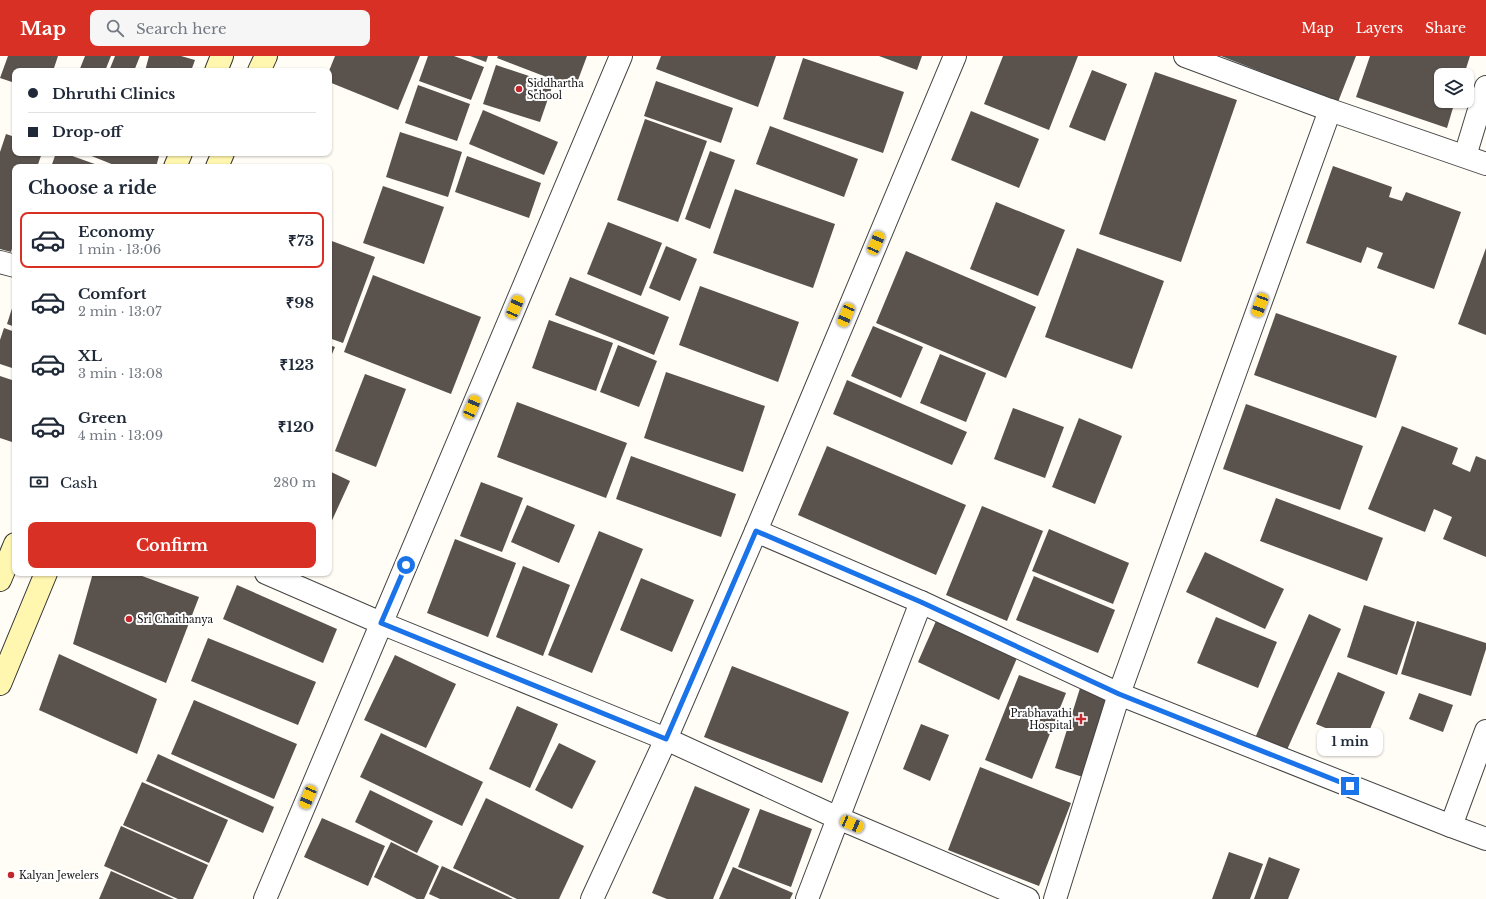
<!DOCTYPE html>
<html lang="en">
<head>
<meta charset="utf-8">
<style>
	body { margin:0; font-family:"Libre Baskerville",serif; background:#f6f6f7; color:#1f2937; height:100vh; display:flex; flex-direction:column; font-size:15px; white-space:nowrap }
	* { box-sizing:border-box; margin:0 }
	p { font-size:13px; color:#747a83 }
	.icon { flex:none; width:22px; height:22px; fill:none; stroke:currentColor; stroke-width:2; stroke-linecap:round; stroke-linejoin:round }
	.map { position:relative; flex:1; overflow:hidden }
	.drawer { position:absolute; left:12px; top:108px; width:320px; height:412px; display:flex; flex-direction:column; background:#fff; border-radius:8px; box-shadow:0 1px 3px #0004 }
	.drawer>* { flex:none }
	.guide { position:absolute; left:12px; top:12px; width:320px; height:88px; border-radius:8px; box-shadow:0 1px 3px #0004; display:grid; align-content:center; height:88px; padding:0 16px; background:#fff }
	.tools { position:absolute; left:1434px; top:12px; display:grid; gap:8px }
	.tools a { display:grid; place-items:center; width:40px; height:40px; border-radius:8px; background:#fff; box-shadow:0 1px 3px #0004; font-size:20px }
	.end { position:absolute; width:18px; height:18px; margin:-9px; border:5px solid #1a73e8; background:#fff; box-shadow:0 0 0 2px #fff }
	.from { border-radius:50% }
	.bubble { position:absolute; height:28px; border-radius:8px; background:#fff; box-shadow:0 1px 3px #0004; font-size:13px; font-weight:800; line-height:28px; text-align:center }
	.car { position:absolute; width:12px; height:24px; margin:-12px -6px; border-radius:5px; box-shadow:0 0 3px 1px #0007; background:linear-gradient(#f5c518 24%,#345 0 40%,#f5c518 0 76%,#345 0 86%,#f5c518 0) }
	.guide b { display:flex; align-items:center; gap:14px; height:38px; font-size:15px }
	.guide b+b { border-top:1px solid #e0e1e3 }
	.guide i { width:10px; height:10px; background:#1f2937 }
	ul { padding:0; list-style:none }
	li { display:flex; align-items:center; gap:12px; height:56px; margin:0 8px 6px; padding:0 8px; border:2px solid transparent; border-radius:8px }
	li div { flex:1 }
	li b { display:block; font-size:15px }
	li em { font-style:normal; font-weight:800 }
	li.on { border-color:#d93025 }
	li>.icon { width:36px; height:36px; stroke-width:1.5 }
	h2 { padding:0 16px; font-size:18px; line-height:48px }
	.pay { display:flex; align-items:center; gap:10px; height:44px; padding:0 16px; font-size:15px }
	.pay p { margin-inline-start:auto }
	.primary-button { display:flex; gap:8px; margin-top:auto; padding:8px 16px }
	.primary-button a { flex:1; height:46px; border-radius:8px; background:#d93025; color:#fff; font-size:16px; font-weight:800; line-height:46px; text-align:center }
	header { display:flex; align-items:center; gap:24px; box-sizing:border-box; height:56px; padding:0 20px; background:#d93025; color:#fff }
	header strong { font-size:19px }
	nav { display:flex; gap:22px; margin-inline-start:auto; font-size:14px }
	.search { width:280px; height:36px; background:#f6f6f7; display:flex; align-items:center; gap:10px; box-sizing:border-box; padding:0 14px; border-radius:8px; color:#747a83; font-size:15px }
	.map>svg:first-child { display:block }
	.building { fill:#5a524d }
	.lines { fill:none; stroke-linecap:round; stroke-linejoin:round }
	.minor-casing { stroke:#444; stroke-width:24 }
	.secondary-casing { stroke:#333; stroke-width:24 }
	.minor { stroke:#fff; stroke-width:22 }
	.secondary { stroke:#fff6b0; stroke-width:22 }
	.route { stroke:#1a73e8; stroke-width:5 }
	.poi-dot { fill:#c4262e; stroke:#fff; stroke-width:1.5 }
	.labels { text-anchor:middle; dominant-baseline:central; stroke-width:4; stroke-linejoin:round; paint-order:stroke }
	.poi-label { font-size:10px; fill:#111; stroke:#fff; text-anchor:start }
</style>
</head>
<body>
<header>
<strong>Map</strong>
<div class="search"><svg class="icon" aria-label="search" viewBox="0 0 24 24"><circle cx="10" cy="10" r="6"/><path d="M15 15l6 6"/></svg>Search here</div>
<nav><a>Map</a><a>Layers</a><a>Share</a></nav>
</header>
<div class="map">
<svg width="1486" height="843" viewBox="0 0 1486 843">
	<rect width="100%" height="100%" fill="#fffdf5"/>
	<g class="building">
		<path d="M 8,0 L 58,0 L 53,15 L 15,15 L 15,27 L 0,22 Z"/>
		<path d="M 85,0 L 111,0 L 105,15 L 79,15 Z"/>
		<path d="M 115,0 L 140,0 L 134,15 L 109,15 Z"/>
		<path d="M 149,0 L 181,0 L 195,4 L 191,15 L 145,15 Z"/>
		<path d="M 335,0 L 420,0 L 398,54 L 329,26 L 329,15 Z"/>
		<path d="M 428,0 L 454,0 L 484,11 L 471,44 L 419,25 Z"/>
		<path d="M 470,0 L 488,0 L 486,6 Z"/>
		<path d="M 498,0 L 587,0 L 575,32 L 497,2 Z"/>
		<path d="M 661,0 L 776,0 L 758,51 L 656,13 Z"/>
		<path d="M 879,0 L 922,0 L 917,14 Z"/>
		<path d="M 1003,0 L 1078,0 L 1049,74 L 984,48 Z"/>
		<path d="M 1221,0 L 1356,0 L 1338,46 Z"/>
		<path d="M 1370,0 L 1470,0 L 1464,19 L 1441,19 L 1441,45 L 1455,45 L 1447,72 L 1356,41 Z"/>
		<path d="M 803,2 L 904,36 L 883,97 L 783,63 Z"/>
		<path d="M 496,9 L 553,28 L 540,66 L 483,48 Z"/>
		<path d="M 1092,14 L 1127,28 L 1105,85 L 1069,71 Z"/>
		<path d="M 1155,16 L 1237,44 L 1181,206 L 1099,178 Z"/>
		<path d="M 656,25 L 733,52 L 721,87 L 644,60 Z"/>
		<path d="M 418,29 L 470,48 L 457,85 L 405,67 Z"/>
		<path d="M 483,54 L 558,86 L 544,119 L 469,88 Z"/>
		<path d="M 971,55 L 1039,83 L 1019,132 L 951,104 Z"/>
		<path d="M 645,63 L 707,85 L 678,166 L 617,144 Z"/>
		<path d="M 770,70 L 858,103 L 844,141 L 756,108 Z"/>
		<path d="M 400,76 L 462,96 L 448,141 L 386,121 Z"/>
		<path d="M 6,78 L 15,81 L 15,97 L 42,97 L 37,111 L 15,111 L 15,183 L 11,196 L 0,193 L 0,96 Z"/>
		<path d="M 710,95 L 735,104 L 710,173 L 685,163 Z"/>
		<path d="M 56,97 L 64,97 L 103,111 L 51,111 Z"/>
		<path d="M 84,97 L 151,97 L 159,100 L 156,111 L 119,111 Z"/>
		<path d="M 467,100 L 541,127 L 529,162 L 455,136 Z"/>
		<path d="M 1333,110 L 1392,131 L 1389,141 L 1402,145 L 1406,136 L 1461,156 L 1434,233 L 1377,212 L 1383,197 L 1367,191 L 1361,207 L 1306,187 Z"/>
		<path d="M 383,130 L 444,151 L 424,208 L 363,187 Z"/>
		<path d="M 735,133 L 835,168 L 813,232 L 713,197 Z"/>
		<path d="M 996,146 L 1065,174 L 1038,240 L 970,213 Z"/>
		<path d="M 608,166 L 662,187 L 641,240 L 587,218 Z"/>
		<path d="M 329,184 L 375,201 L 343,287 L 329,282 Z"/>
		<path d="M 666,190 L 697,203 L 680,245 L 649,232 Z"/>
		<path d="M 1077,192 L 1164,225 L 1132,313 L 1045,281 Z"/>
		<path d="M 1486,192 L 1486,279 L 1458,268 Z"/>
		<path d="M 906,195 L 1036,251 L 1006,322 L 876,267 Z"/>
		<path d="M 373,219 L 481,261 L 451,338 L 344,296 Z"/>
		<path d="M 570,221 L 669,261 L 654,299 L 555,259 Z"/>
		<path d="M 700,230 L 799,266 L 778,326 L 679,289 Z"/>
		<path d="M 15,243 L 15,271 L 7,268 Z"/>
		<path d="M 1276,257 L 1397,300 L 1376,362 L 1254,319 Z"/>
		<path d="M 549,264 L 613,287 L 596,335 L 532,312 Z"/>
		<path d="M 873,270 L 923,291 L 901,342 L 851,320 Z"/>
		<path d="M 4,272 L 15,276 L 15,313 L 0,308 L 0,284 Z"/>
		<path d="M 329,289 L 335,291 L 329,305 Z"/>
		<path d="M 618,289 L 657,305 L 639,351 L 600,336 Z"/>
		<path d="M 940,298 L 986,317 L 966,366 L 920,347 Z"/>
		<path d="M 666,316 L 765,350 L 743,416 L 644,382 Z"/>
		<path d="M 365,318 L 406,333 L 376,411 L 335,395 Z"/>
		<path d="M 0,320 L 15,325 L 15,387 L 0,382 Z"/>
		<path d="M 847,324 L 967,376 L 952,409 L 833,358 Z"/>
		<path d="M 517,346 L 627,387 L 606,442 L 497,401 Z"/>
		<path d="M 1246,348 L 1363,390 L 1340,454 L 1223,413 Z"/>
		<path d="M 1013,352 L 1064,371 L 1045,422 L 994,403 Z"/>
		<path d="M 1079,362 L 1122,380 L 1095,448 L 1052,431 Z"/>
		<path d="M 1402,370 L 1458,392 L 1452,408 L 1470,416 L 1476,400 L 1486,404 L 1486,501 L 1443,483 L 1452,461 L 1434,453 L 1425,476 L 1368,453 Z"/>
		<path d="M 827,390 L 966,449 L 936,519 L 798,459 Z"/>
		<path d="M 631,400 L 736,438 L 721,481 L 616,443 Z"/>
		<path d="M 329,415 L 350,425 L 329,471 Z"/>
		<path d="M 481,426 L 523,442 L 502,496 L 460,480 Z"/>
		<path d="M 1276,442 L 1383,482 L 1367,525 L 1260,485 Z"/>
		<path d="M 527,449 L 575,469 L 559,507 L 511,486 Z"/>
		<path d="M 982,450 L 1043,475 L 1007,565 L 946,539 Z"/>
		<path d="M 1049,473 L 1129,507 L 1113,548 L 1032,515 Z"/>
		<path d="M 599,475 L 643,493 L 592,617 L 548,599 Z"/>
		<path d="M 455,483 L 516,507 L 488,581 L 427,557 Z"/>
		<path d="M 1205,496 L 1284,533 L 1265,573 L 1186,536 Z"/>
		<path d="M 523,510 L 570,529 L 543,600 L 496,581 Z"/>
		<path d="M 93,517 L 134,517 L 199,541 L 166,627 L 73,588 Z"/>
		<path d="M 1034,520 L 1115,554 L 1098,597 L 1016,564 Z"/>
		<path d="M 641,522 L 694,544 L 672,596 L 620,574 Z"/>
		<path d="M 237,529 L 337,573 L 323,607 L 223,563 Z"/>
		<path d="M 1364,549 L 1415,566 L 1397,619 L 1347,601 Z"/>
		<path d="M 1309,558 L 1341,573 L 1286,696 L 1255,682 Z"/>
		<path d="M 1216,561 L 1277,586 L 1258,632 L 1197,607 Z"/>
		<path d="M 936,565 L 1017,602 L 999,644 L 918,606 Z"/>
		<path d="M 1417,565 L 1486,587 L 1486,593 L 1471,640 L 1401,618 Z"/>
		<path d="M 208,582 L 316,626 L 298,669 L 191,625 Z"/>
		<path d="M 59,598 L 157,643 L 137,698 L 39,654 Z"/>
		<path d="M 395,599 L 456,628 L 426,692 L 364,664 Z"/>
		<path d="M 732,610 L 849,656 L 822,727 L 704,681 Z"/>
		<path d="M 1338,616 L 1385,636 L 1364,688 L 1316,668 Z"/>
		<path d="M 1019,619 L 1066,637 L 1032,723 L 985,704 Z"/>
		<path d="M 1081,629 L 1113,639 L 1086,722 L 1055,712 Z"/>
		<path d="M 1419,637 L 1453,649 L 1443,676 L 1409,663 Z"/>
		<path d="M 194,644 L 297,688 L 274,743 L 171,698 Z"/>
		<path d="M 517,650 L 558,668 L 530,732 L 489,713 Z"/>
		<path d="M 921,668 L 949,679 L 930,725 L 903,713 Z"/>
		<path d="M 381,677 L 483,726 L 462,770 L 360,721 Z"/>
		<path d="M 559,687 L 596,705 L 572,753 L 535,734 Z"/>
		<path d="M 158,698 L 274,751 L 263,777 L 146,725 Z"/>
		<path d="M 980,711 L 1071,747 L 1039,830 L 948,794 Z"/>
		<path d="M 142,726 L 228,764 L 209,807 L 123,769 Z"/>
		<path d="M 695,730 L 750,753 L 713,843 L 667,843 L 652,837 Z"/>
		<path d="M 370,734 L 433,765 L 417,797 L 355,766 Z"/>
		<path d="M 486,742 L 584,790 L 559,843 L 517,843 L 453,812 Z"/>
		<path d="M 760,753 L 812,773 L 791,831 L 738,811 Z"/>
		<path d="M 322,762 L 385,790 L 368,830 L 304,801 Z"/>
		<path d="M 121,770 L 208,809 L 193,843 L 178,843 L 104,810 Z"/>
		<path d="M 391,786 L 439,810 L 424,843 L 417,843 L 374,821 Z"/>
		<path d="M 1229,796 L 1263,808 L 1250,843 L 1212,843 Z"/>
		<path d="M 1269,801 L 1300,813 L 1288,843 L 1254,843 Z"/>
		<path d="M 442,810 L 513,843 L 440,843 L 429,838 Z"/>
		<path d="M 733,811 L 793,837 L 790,843 L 719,843 Z"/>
		<path d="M 111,815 L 174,843 L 99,843 Z"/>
	</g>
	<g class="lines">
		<g class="minor-casing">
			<g id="minor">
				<path d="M 1185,0 L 1330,54 L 1486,108"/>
				<path d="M 1465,100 L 1486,31"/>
				<path d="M 0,206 L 15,210"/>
				<path d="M 756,475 L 921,546 L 1119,638 L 1451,770 L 1486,783"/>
				<path d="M 266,517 L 381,567 L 666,683 L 838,762 L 1028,843"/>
				<path d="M 1451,770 L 1486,675"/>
				<path d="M 265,843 L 621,0"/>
				<path d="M 592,843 L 666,683 L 756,475 L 955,0"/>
				<path d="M 807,843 L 921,546"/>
				<path d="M 1055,843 L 1119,638 L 1330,54"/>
			</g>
		</g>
		<g class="secondary-casing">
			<g id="secondary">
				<path d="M 216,15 L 222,0"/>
				<path d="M 259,15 L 266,0"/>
				<path d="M 175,111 L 181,97"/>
				<path d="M 217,111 L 223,97"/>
				<path d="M 0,524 L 15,488"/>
				<path d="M 0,628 L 46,517"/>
			</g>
		</g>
		<use href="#minor" class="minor"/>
		<use href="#secondary" class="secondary"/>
	</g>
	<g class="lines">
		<path class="route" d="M 406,509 L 381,567 L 666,683 L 756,475 L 921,546 L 1119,638 L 1350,730"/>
	</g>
	<g class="poi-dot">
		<circle cx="519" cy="33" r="4"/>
		<circle cx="129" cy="563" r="4"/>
		<path d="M1079 657h4v4h4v4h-4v4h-4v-4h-4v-4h4z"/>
		<circle cx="11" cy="819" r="4"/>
	</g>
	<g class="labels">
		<g class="poi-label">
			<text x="527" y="27">Siddhartha<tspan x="527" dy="12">School</tspan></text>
			<text x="137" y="563">Sri Chaithanya</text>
			<text x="1072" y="657" text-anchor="end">Prabhavathi<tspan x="1072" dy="12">Hospital</tspan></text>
			<text x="19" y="819">Kalyan Jewelers</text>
		</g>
	</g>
</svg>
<div class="tools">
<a><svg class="icon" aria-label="layers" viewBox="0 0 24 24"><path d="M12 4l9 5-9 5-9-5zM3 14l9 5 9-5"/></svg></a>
</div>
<i class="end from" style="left:406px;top:509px"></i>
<i class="end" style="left:1350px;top:730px"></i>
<div class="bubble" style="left:1317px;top:672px;width:66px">1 min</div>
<i class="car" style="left:876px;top:187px;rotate:23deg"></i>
<i class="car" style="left:1260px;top:249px;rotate:200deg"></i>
<i class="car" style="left:515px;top:251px;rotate:23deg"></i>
<i class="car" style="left:846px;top:259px;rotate:203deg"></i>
<i class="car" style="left:472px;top:351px;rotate:23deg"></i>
<i class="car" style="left:308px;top:741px;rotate:203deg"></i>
<i class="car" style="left:852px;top:768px;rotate:113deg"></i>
<div class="guide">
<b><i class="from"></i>Dhruthi Clinics</b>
<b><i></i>Drop-off</b>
</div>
<section class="drawer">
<h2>Choose a ride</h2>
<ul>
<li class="on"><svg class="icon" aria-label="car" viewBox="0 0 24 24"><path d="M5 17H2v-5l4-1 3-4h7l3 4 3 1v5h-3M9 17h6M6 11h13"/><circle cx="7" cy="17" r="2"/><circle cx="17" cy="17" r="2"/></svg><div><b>Economy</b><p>1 min · 13:06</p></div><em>₹73</em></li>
<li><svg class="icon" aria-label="car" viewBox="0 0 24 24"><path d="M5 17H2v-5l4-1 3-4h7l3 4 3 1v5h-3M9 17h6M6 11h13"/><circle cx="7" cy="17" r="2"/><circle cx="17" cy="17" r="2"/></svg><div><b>Comfort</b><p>2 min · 13:07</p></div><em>₹98</em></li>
<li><svg class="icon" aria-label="car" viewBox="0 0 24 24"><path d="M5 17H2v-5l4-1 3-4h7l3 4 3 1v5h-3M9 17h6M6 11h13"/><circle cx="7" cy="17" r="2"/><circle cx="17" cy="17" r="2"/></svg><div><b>XL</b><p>3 min · 13:08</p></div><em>₹123</em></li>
<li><svg class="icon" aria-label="car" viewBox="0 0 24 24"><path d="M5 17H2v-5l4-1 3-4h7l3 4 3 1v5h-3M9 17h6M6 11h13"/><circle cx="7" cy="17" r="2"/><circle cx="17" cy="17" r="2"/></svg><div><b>Green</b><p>4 min · 13:09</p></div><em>₹120</em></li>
</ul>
<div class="pay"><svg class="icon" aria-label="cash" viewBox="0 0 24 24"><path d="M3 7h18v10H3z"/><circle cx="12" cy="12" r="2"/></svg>Cash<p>280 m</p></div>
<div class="primary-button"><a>Confirm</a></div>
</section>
</div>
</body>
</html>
